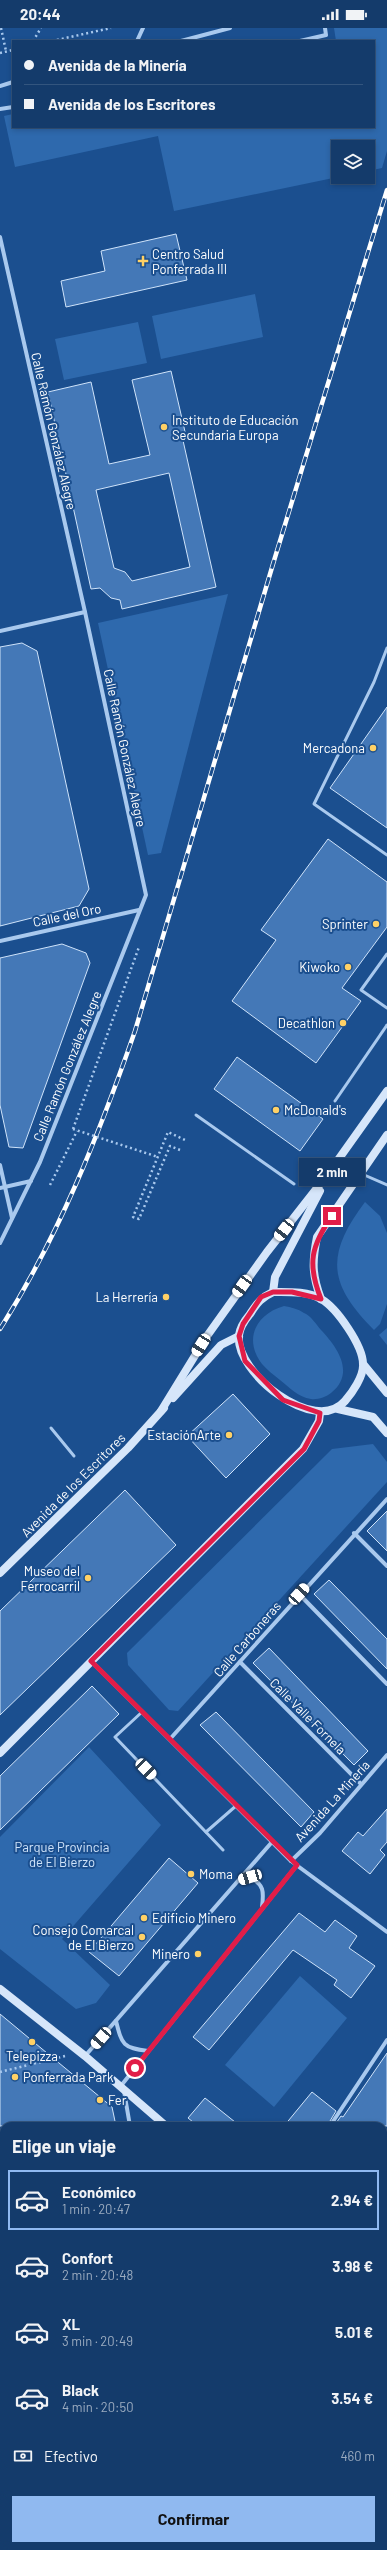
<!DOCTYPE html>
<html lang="es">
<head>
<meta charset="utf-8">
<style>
	body { margin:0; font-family:Barlow,sans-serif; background:#214673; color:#f1f3f6; height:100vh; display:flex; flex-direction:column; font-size:15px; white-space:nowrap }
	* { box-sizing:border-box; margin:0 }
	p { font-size:13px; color:#9dadc1 }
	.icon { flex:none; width:22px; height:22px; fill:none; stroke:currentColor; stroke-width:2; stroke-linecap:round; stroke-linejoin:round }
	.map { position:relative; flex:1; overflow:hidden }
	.sheet { position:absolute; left:0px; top:2094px; width:387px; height:428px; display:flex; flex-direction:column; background:#143b6b; border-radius:12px 12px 0 0; box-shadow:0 2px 6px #0003,0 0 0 1px #33557e }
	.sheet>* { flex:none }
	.guide { position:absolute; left:12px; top:12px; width:363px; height:88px; border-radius:0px; box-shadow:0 2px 6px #0003,0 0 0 1px #33557e; display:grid; align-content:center; height:88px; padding:0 12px; background:#143b6b }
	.fabs { position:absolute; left:331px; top:112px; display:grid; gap:8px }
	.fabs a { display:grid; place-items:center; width:44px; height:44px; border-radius:0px; background:#143b6b; box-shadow:0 2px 6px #0003,0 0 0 1px #33557e; font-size:20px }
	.end { position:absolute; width:18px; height:18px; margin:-9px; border:5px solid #e11d48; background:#fff; box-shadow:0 0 0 2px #fff }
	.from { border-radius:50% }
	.bubble { position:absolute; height:28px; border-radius:0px; background:#143b6b; box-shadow:0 2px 6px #0003,0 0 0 1px #33557e; font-size:13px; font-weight:700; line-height:28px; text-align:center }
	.car { position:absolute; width:12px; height:24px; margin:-12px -6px; border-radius:5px; box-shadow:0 0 3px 1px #0007; background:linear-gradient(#fff 24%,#345 0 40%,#fff 0 76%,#345 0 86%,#fff 0) }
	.guide b { display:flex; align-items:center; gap:14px; height:38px; font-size:15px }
	.guide b+b { border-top:1px solid #33557e }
	.guide i { width:10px; height:10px; background:#f1f3f6 }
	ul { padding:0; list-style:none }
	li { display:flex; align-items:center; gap:12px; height:60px; margin:0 8px 6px; padding:0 4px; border:2px solid transparent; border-radius:0px }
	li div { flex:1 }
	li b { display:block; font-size:15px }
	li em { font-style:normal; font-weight:700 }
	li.active { border-color:#90b9f0 }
	li>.icon { width:36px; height:36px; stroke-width:1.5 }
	h2 { padding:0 12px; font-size:18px; line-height:48px }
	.pay { display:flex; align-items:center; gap:10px; height:44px; padding:0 12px; font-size:15px }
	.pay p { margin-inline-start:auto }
	.action { display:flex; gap:8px; margin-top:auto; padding:8px 12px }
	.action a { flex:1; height:46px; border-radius:0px; background:#90b9f0; color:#111; font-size:16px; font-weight:700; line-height:46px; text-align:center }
	.status { display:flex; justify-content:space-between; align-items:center; height:28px; padding:0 20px; background:#143b6b; direction:ltr }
	.status svg { height:11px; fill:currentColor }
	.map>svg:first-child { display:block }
	.green { fill:#2e69ad }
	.building { fill:#4478b7; stroke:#cfe3fa; fill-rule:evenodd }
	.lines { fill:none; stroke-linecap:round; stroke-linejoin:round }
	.path { stroke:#a9c9ee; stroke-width:2.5; stroke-dasharray:2 3; stroke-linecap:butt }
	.lane { stroke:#a9c9ee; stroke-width:3 }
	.street { stroke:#a9c9ee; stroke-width:4 }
	.secondary { stroke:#d6e6fa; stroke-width:8 }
	.rail-casing { stroke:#fff; stroke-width:4.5 }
	.rail { stroke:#1b4f8f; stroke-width:3; stroke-dasharray:9; stroke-linecap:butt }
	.path-bridge { stroke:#a9c9ee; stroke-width:2.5; stroke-dasharray:2 3; stroke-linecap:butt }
	.route { stroke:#e11d48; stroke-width:5 }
	.poi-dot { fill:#ffd166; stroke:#1b4f8f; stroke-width:1.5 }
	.labels { text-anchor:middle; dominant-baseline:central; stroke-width:4; stroke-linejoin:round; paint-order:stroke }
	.poi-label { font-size:13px; fill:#fff; stroke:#1b4f8f; text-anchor:end }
	.street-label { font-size:13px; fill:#fff; stroke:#1b4f8f }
	.park-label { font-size:13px; fill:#cfe3fa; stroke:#1b4f8f }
</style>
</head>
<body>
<div class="status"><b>20:44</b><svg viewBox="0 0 49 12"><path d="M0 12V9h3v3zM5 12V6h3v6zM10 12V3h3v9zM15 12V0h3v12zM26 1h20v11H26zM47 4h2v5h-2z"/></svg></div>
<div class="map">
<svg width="387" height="2522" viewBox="0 0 387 2522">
	<rect width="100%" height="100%" fill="#1b4f8f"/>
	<g class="green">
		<path d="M 334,0 L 387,0 L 387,123 L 382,140 L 368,143 L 368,119 L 338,119 L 338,149 L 174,183 L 158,108 L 15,139 L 4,88 L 13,86 L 13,99 L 374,99 L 374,13 L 336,13 Z"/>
		<path d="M 255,266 L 263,309 L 161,331 L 152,288 Z"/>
		<path d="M 138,294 L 147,335 L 64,352 L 55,311 Z"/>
		<path d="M 228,566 L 161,825 L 148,827 L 98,595 Z"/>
		<path d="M 365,1174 L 380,1188 L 387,1205 L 387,1276 L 380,1296 L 374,1302 C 327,1255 326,1226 365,1174 Z"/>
		<path d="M 284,1278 C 291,1279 298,1281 304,1285 C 311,1288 316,1296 321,1302 C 337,1319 356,1345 331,1365 C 326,1369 317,1372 311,1371 C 298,1369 290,1360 280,1352 C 274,1347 267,1342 262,1336 C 243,1311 256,1286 284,1278 Z"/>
		<path d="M 387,1300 L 387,1317 L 379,1307 Z"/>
		<path d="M 373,1416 L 387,1434 L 387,1454 L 178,1683 L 169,1682 L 128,1637 L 127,1625 L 332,1421 Z"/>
		<path d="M 89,1719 L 161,1797 L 62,1911 L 110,1957 L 96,1975 L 76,1981 L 0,1921 L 0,1809 Z"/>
		<path d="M 300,1948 L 347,1990 L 274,2079 L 225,2037 Z"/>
	</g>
	<g class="building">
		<path d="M 176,206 L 187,252 L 66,279 L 61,253 L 105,243 L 101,223 Z"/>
		<path d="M 171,343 L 186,408 L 182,408 L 216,559 L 122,581 L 120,572 L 111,570 L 100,560 L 91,561 L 48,364 L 91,354 L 109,436 L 150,427 L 132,352 ZM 169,445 L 190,539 L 132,553 L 125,544 L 114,540 L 96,462 Z"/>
		<path d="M 22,615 L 37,623 L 89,861 L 79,878 L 0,898 L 0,619 Z"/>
		<path d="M 387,679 L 387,800 L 330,760 Z"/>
		<path d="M 328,811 L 387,854 L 387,899 L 342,960 L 361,973 L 316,1035 L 232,973 L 276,912 L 261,902 Z"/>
		<path d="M 62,916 L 86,925 L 90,935 L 23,1120 L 9,1119 L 0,1077 L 0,930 Z"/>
		<path d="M 237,1029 L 323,1091 L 300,1123 L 214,1061 Z"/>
		<path d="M 233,1366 L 270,1406 L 226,1450 L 187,1408 Z"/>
		<path d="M 125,1462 L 176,1517 L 0,1687 L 0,1583 Z"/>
		<path d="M 387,1483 L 387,1523 L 367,1503 Z"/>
		<path d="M 329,1552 L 387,1611 L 387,1641 L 314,1566 Z"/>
		<path d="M 269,1620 L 368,1723 L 354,1737 L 253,1635 Z"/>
		<path d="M 92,1658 L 119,1686 L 0,1802 L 0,1748 Z"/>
		<path d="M 216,1684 L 314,1784 L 301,1799 L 200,1697 Z"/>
		<path d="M 387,1781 L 387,1814 L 380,1822 L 385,1827 L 370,1846 L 342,1823 L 358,1804 L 363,1808 Z"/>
		<path d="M 169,1830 L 198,1855 L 119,1948 L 89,1924 Z"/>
		<path d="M 299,1885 L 325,1904 L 335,1892 L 357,1908 L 349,1920 L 375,1938 L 351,1970 L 334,1957 L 337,1952 L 293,1922 L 209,2022 L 193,2009 Z"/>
		<path d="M 0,1986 L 112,2079 L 116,2098 L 0,2098 Z"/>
		<path d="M 387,2025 L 387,2098 L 334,2098 L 341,2088 L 343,2089 Z"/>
		<path d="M 312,2064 L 336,2083 L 327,2098 L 284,2098 Z"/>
		<path d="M 205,2070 L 240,2098 L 198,2098 L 188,2090 Z"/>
	</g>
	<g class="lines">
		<g class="path">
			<path d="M 1,0 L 6,23"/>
			<path d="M 33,13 L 41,0"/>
			<path d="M 52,13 L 111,0"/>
			<path d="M 0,25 L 13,22"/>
			<path d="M 73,1101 L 139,919"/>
			<path d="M 180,1122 L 170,1118 L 139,1191 L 133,1189 L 168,1104 L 185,1112"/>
			<path d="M 50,1157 L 77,1103"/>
			<path d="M 0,2044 L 65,2028"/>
		</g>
		<g class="lane">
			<path d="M 387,620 L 374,654 L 314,776 L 387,827"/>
			<path d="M 387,926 L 361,962 L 387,980"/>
			<path d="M 335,1073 L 387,997"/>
			<path d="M 196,1087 L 294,1156"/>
			<path d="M 362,1146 L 387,1157"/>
			<path d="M 51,1400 L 74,1428"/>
			<path d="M 142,1684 L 115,1709 L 223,1822"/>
			<path d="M 206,1804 L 237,1777"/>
		</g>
		<g class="street">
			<path d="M 137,13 L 143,0"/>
			<path d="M 181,13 L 230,0"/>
			<path d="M 300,13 L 326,7 L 325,0"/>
			<path d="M 0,58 L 13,54"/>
			<path d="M 0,81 L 13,79"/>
			<path d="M 0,209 L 85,584 L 146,867 L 40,1134 L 0,1215"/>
			<path d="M 0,603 L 85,584"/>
			<path d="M 0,913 L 139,882"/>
			<path d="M 0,1137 L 12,1190"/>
			<path d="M 0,1160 L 31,1153"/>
			<path d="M 354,1505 L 387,1538"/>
			<path d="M 299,1566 L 387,1656"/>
			<path d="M 92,1634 L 291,1833 L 387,1904"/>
			<path d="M 240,1634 L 361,1756"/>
			<path d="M 170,1711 L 387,1471"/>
			<path d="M 291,1833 L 320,1805 L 387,1727"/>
			<path d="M 240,1852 L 250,1849 C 264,1857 264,1863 262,1879"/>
			<path d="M 116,1993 C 122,2017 123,2020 148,2023"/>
			<path d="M 85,2028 L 272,1814"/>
			<path d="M 120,2059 L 297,1837"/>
			<path d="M 124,2063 L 130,2098"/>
			<path d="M 330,2098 L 387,2012"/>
			<path d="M 0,2178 L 4,2177"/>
			<path d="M 0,2204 L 4,2222"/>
			<path d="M 0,2257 L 4,2257"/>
			<path d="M 0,2456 L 4,2455"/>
			<path d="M 383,2503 L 387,2495"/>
			<path d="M 73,2518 L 74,2522"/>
			<path d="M 366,2518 L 374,2522"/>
			<path d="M 205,2522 L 206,2518"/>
		</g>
		<g class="secondary">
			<path d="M 273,1264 C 288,1264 308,1263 321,1271 C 337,1280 363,1318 363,1336 C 364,1348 352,1365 345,1373 C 315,1408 234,1344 239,1307 C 240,1299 245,1292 250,1286 C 257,1275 262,1269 273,1264 Z"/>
			<path d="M 273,1264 L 275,1249 L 320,1163"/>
			<path d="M 321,1271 C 312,1247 312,1234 317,1209 L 387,1107"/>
			<path d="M 364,1337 L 387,1365"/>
			<path d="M 173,1370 L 221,1317 L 239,1308"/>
			<path d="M 338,1381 L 373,1389 L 387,1405"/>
			<path d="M 161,1383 L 207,1308 L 267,1224 L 328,1146 L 387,1063"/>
			<path d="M 0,1545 L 128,1420 L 164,1380"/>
			<path d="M 0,1725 L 303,1421 L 319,1393 L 320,1385"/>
			<path d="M 0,1961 L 85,2028 L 166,2098"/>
			<path d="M 383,2205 L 387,2199"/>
			<path d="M 383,2273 L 387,2276"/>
		</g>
		<g class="rail-casing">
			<path id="rail" d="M 0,1301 C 59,1208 99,1106 135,1003 L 273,536 L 387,162"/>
		</g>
		<use href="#rail" class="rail"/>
		<path class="path-bridge" d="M 73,1101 L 158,1129"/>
	</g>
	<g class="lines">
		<path class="route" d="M 135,2040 L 297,1837 L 91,1633 L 304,1421 L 319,1393 L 320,1385 L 283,1372 L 245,1333 L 239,1308 L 243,1296 L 261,1269 L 273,1264 L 292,1264 L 321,1271 C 307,1236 311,1218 332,1188"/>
	</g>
	<g class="poi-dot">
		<path d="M141 227h4v4h4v4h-4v4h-4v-4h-4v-4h4z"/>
		<circle cx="164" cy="399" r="4"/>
		<circle cx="373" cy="720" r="4"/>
		<circle cx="376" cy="896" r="4"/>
		<circle cx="348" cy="939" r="4"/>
		<circle cx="343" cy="995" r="4"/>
		<circle cx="276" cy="1082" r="4"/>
		<circle cx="166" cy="1269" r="4"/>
		<circle cx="229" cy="1407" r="4"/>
		<circle cx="88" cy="1550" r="4"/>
		<circle cx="191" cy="1846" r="4"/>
		<circle cx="144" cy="1890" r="4"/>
		<circle cx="142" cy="1909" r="4"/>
		<circle cx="198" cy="1926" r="4"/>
		<circle cx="32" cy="2014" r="4"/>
		<circle cx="15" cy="2049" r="4"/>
		<circle cx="100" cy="2072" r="4"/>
	</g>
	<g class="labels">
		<g class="poi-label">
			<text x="152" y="226" text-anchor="start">Centro Salud<tspan x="152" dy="15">Ponferrada III</tspan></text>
			<text x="172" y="392" text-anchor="start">Instituto de Educación<tspan x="172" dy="15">Secundaria Europa</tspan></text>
			<text x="365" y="720">Mercadona</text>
			<text x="368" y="896">Sprinter</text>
			<text x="340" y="939">Kiwoko</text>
			<text x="335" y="995">Decathlon</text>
			<text x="284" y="1082" text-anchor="start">McDonald's</text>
			<text x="158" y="1269">La Herrería</text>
			<text x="221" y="1407">EstaciónArte</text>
			<text x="80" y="1543">Museo del<tspan x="80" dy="15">Ferrocarril</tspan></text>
			<text x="199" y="1846" text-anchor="start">Moma</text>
			<text x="152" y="1890" text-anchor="start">Edificio Minero</text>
			<text x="134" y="1902">Consejo Comarcal<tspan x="134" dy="15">de El Bierzo</tspan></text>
			<text x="190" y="1926">Minero</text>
			<text x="32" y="2028" text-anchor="middle">Telepizza</text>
			<text x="23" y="2049" text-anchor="start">Ponferrada Park</text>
			<text x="108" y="2072" text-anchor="start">Fer</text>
		</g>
		<g class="street-label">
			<text transform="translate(54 403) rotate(77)">Calle Ramón González Alegre</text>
			<text transform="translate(125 720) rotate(78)">Calle Ramón González Alegre</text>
			<text transform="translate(67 887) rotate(-12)">Calle del Oro</text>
			<text transform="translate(67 1038) rotate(-68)">Calle Ramón González Alegre</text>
			<text transform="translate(73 1457) rotate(-45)">Avenida de los Escritores</text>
			<text transform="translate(247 1611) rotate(-49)">Calle Carboneras</text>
			<text transform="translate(308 1688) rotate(45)">Calle Valle Fornela</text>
			<text transform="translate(332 1773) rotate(-48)">Avenida La Minería</text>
		</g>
		<g class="park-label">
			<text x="62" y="1819">Parque Provincia<tspan x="62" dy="15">de El Bierzo</tspan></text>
		</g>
	</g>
</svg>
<div class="fabs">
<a><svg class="icon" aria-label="layers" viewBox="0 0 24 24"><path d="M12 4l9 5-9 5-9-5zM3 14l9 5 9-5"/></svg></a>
</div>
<i class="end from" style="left:135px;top:2040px"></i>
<i class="end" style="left:332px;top:1188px"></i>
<div class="bubble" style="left:299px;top:1130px;width:66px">2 min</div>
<i class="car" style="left:284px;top:1202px;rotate:218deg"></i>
<i class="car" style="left:242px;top:1258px;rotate:216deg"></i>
<i class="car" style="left:201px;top:1317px;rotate:212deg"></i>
<i class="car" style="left:299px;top:1566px;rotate:42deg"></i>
<i class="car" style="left:146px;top:1741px;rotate:136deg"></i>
<i class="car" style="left:250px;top:1849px;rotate:253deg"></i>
<i class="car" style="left:101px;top:2010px;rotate:221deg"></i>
<div class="guide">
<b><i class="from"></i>Avenida de la Minería</b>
<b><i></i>Avenida de los Escritores</b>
</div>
<section class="sheet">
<h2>Elige un viaje</h2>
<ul>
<li class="active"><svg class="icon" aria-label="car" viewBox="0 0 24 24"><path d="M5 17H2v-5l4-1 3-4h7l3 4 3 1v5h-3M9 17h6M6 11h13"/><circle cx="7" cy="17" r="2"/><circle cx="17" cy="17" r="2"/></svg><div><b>Económico</b><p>1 min · 20:47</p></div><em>2.94 €</em></li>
<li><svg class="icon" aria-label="car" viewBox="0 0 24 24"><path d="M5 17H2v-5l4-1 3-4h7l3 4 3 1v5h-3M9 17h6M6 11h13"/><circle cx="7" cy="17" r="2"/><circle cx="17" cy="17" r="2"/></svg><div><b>Confort</b><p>2 min · 20:48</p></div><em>3.98 €</em></li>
<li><svg class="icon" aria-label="car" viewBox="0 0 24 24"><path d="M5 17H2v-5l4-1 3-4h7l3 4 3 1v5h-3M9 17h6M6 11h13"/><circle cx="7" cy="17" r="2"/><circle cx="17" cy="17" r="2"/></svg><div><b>XL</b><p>3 min · 20:49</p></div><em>5.01 €</em></li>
<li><svg class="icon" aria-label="car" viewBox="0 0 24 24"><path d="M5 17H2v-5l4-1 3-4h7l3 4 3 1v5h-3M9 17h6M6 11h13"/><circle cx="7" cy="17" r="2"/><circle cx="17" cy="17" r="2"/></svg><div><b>Black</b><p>4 min · 20:50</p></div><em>3.54 €</em></li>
</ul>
<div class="pay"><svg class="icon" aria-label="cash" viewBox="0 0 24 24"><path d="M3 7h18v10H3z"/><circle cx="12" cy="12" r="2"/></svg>Efectivo<p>460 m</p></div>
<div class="action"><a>Confirmar</a></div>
</section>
</div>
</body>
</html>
